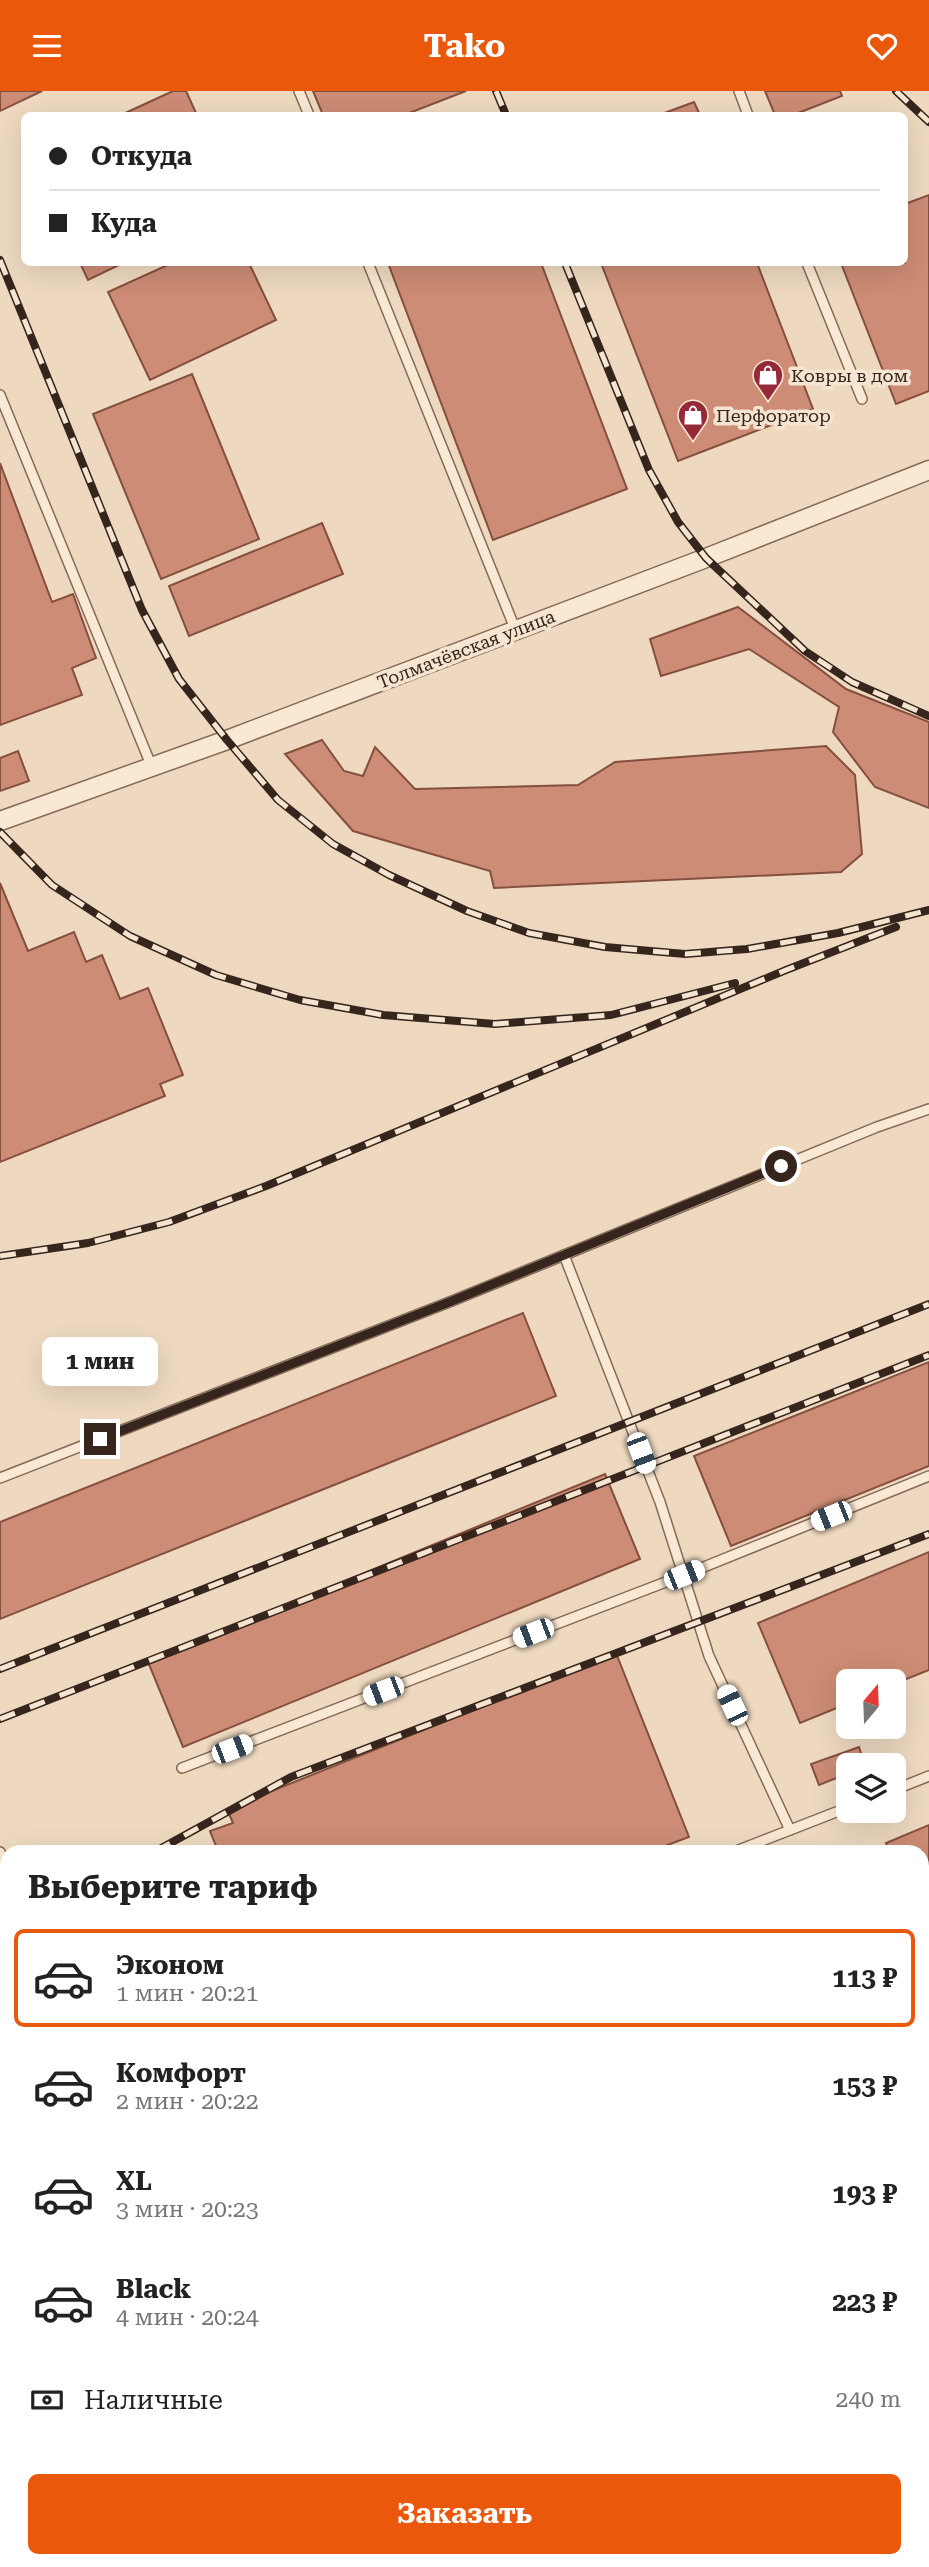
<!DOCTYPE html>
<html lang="ru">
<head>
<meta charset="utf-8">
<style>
	body { margin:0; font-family:"Roboto Serif",serif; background:#f6f6f6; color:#222; height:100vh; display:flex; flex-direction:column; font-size:26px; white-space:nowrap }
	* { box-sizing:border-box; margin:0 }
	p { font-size:23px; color:#767676 }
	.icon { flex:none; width:38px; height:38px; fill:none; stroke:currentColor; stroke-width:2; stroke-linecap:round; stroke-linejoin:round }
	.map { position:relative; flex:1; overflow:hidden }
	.drawer { position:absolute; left:0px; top:1754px; width:929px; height:723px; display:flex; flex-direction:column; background:#fff; border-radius:21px 21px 0 0; box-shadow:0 7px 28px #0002 }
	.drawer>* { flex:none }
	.hud { position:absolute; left:21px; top:21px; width:887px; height:154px; border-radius:10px; box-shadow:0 7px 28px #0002; display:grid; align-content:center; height:154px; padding:0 28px; background:#fff }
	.needle { width:46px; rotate:19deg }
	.fabs { position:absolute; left:836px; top:1578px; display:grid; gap:14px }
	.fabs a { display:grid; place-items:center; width:70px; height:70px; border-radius:10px; background:#fff; box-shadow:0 7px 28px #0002; font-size:35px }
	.end { position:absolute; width:32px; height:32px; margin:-16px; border:9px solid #36251c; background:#fff; box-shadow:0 0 0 4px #fff }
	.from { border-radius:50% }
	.bubble { position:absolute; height:49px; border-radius:10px; background:#fff; box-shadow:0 7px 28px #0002; font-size:23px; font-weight:700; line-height:49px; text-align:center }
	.car { position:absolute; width:21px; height:42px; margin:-21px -10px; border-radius:9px; box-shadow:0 0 5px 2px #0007; background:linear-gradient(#fff 24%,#345 0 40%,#fff 0 76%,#345 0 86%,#fff 0) }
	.hud b { display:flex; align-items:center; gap:24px; height:66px; font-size:26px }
	.hud b+b { border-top:2px solid #e0e0e0 }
	.hud i { width:18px; height:18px; background:#222 }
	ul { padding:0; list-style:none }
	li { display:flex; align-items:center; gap:21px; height:98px; margin:0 14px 10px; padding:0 14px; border:4px solid transparent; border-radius:10px }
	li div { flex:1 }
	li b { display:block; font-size:26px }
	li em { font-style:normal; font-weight:700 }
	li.on { border-color:#ea580c }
	li>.icon { width:63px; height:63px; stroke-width:1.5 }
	h2 { padding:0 28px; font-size:32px; line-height:84px }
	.pay { display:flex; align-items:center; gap:18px; height:77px; padding:0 28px; font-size:26px }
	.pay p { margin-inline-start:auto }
	.cta { display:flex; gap:14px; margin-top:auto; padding:14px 28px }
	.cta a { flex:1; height:80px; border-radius:10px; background:#ea580c; color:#fff; font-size:28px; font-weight:700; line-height:80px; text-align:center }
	header { display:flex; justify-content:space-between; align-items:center; height:91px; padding:0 28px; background:#ea580c; color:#fff; font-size:32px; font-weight:700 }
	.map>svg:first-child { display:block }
	.green { fill:#cbca94 }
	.building { fill:#cc8c75; stroke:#854f3e; stroke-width:2 }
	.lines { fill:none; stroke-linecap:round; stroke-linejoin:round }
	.lane-casing { stroke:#866a58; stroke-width:12 }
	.street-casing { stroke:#866a58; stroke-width:21 }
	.lane { stroke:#f9e8d3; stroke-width:9 }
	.street { stroke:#f9e8d3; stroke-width:18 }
	.rail-casing { stroke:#36251c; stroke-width:8 }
	.rail { stroke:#f5e4cf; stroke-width:5; stroke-dasharray:16; stroke-linecap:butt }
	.route { stroke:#36251c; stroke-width:9 }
	.labels { text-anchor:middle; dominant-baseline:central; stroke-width:7; stroke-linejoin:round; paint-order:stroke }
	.poi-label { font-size:18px; fill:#36251c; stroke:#f5e4cf; text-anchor:start }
	.street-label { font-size:18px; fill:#36251c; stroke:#f5e4cf }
</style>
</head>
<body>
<header><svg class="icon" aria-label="menu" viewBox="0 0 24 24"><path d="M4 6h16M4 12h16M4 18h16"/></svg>Tako<svg class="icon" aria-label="heart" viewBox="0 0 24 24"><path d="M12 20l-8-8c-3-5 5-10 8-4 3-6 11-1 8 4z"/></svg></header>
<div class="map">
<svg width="929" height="2476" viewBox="0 0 929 2476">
	<rect width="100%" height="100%" fill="#eed9c0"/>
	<path class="green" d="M 929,1861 L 929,2196 L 922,2199 L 922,1864 Z"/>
	<g class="building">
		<path d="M 0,0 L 42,0 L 0,20 Z"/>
		<path d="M 173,0 L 186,0 L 197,24 L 121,24 Z"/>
		<path d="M 313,0 L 466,0 L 404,24 L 323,24 Z"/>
		<path d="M 765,0 L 840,0 L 842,5 L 793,24 L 775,24 Z"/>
		<path d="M 694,11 L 700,24 L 659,24 Z"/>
		<path d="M 929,104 L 929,300 L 896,313 L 841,172 L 905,172 L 905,113 Z"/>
		<path d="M 80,172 L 123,172 L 88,189 Z"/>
		<path d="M 172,172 L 249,172 L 276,229 L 150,289 L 108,201 Z"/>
		<path d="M 388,172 L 541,172 L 627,398 L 493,449 Z"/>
		<path d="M 601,172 L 757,172 L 813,318 L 678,370 Z"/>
		<path d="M 192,283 L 259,448 L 161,488 L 93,323 Z"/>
		<path d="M 0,372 L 52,511 L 73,503 L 96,567 L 72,577 L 82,604 L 0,634 Z"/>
		<path d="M 322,432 L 343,483 L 189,545 L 169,495 Z"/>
		<path d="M 738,516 L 846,598 L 929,631 L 929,717 L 875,696 L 833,641 L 839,616 L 749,558 L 661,585 L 650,548 Z"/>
		<path d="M 322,649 L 344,680 L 363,685 L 375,656 L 415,698 L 578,694 L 615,671 L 826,655 L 855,684 L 862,763 L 841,781 L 494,797 L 490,780 L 353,740 L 285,663 Z"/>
		<path d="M 18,660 L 29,690 L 0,700 L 0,667 Z"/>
		<path d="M 0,792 L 28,860 L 74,841 L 86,871 L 102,864 L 120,908 L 148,897 L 183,984 L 160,993 L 165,1005 L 0,1071 Z"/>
		<path d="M 523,1222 L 556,1305 L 0,1528 L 0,1431 Z"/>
		<path d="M 929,1271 L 929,1375 L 731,1455 L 694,1365 Z"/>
		<path d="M 605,1383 L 640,1468 L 183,1656 L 148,1571 Z"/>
		<path d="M 929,1461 L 929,1579 L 894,1593 L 894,1591 L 849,1591 L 849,1612 L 800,1632 L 758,1532 Z"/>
		<path d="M 616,1562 L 689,1746 L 652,1760 L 218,1760 L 210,1740 L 233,1732 L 227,1718 Z"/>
		<path d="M 859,1656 L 865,1675 L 849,1675 L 849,1712 L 839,1686 L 819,1694 L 811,1673 Z"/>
		<path d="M 929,1734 L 929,1774 L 922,1777 L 922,1760 L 889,1760 L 886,1752 Z"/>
		<path d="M 926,2408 L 929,2415 L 929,2474 L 906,2476 L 903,2469 L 922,2469 L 922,2409 Z"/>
		<path d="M 0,2416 L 7,2418 L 7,2451 L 0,2471 Z"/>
		<path d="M 445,2469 L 478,2469 L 480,2476 L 443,2476 L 441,2471 Z"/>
		<path d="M 513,2469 L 575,2469 L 556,2476 L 515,2476 Z"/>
	</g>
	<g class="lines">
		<g class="lane-casing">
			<g id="lane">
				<path d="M 299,0 L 309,24"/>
				<path d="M 739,0 L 748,24"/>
				<path d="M 368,172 L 516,540"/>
				<path d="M 807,172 L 862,308"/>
				<path d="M 0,304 L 151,674"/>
				<path d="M 564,1164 L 660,1411 L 709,1565 L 790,1739 L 849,1716"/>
				<path d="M 0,1387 L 452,1210 L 877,1036 L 929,1018"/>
				<path d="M 182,1677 L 684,1484 L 929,1385"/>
				<path d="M 894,1699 L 929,1685"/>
				<path d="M 736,1760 L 790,1739"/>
				<path d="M 0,1761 L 7,1779"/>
				<path d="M 922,1973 L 929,1970"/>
				<path d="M 922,2102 L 929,2099"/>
				<path d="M 922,2226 L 929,2224"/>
				<path d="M 280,2469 L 288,2476"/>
				<path d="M 867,2469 L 869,2476"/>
				<path d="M 366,2476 L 382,2469"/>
				<path d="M 626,2476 L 644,2469"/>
			</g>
		</g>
		<g class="street-casing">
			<path id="street" d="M 0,730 L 227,649 L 706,467 L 929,379"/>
		</g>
		<use href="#lane" class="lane"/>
		<use href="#street" class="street"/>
		<g class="rail-casing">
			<g id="rail">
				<path d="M 496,0 L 506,24"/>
				<path d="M 896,0 L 929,31"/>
				<path d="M 0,169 L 142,519 L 179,588 L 227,649 L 278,709 L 333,753 L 389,784 L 467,820 L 529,842 L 605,856 L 685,863 L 747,858 L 838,842 L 929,819"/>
				<path d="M 565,172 L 649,379 L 678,431 L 706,467 L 805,560 L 852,591 L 929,625"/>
				<path d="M 0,741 L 52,794 L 130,845 L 216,884 L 300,909 L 383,924 L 495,933 L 611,924 L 735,892"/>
				<path d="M 0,1165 L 88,1152 L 169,1131 L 266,1095 L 786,879 L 896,836"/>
				<path d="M 0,1578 L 929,1213"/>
				<path d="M 0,1628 L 929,1264"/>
				<path d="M 156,1760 L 291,1686 L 929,1443"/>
				<path d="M 0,1831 L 7,1828"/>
			</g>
		</g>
		<use href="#rail" class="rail"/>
	</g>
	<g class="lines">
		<path class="route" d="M 100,1348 L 452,1210 L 781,1075"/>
	</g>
	<defs>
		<g id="shop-pin" transform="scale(1.575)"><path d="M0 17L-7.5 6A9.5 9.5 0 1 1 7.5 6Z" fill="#952839" stroke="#f5e4cf"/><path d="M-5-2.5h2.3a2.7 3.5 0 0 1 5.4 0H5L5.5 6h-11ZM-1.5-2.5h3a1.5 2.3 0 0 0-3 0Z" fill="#fff"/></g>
	</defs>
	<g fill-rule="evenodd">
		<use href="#shop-pin" x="768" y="284"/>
		<use href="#shop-pin" x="693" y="324"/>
	</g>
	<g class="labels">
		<g class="poi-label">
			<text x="791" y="284">Ковры в дом</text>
			<text x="716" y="324">Перфоратор</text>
		</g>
		<g class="street-label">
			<text transform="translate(466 558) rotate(-21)">Толмачёвская улица</text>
		</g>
	</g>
</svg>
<div class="fabs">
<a><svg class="needle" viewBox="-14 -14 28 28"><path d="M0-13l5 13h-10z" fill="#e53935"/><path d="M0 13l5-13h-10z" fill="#767676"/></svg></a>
<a><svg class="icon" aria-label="layers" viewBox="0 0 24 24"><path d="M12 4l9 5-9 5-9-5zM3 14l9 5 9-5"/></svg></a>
</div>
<i class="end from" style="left:781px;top:1075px"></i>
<i class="end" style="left:100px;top:1348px"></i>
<div class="bubble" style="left:42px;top:1246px;width:116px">1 мин</div>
<i class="car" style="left:641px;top:1362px;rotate:159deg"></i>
<i class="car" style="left:831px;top:1425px;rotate:248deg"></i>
<i class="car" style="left:684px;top:1484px;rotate:68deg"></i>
<i class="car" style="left:533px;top:1542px;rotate:249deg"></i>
<i class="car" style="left:383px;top:1600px;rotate:249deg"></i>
<i class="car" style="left:732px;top:1614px;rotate:335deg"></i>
<i class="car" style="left:232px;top:1658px;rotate:69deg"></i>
<div class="hud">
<b><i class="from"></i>Откуда</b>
<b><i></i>Куда</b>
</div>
<section class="drawer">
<h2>Выберите тариф</h2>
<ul>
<li class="on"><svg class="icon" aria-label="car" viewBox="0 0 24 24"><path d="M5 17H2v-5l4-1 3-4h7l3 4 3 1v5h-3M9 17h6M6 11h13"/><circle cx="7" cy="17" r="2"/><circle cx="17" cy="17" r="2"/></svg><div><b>Эконом</b><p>1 мин · 20:21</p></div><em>113 ₽</em></li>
<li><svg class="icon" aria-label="car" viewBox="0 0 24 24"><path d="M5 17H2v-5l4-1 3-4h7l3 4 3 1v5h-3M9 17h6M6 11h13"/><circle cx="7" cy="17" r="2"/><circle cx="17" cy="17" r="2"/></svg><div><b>Комфорт</b><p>2 мин · 20:22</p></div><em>153 ₽</em></li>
<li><svg class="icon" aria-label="car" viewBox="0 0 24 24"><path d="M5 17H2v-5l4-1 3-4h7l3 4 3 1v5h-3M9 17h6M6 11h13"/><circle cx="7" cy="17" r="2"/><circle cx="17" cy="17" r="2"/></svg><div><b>XL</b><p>3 мин · 20:23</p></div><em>193 ₽</em></li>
<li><svg class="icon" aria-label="car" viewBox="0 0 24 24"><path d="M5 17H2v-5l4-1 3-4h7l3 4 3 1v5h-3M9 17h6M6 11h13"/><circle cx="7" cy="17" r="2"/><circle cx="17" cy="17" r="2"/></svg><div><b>Black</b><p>4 мин · 20:24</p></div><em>223 ₽</em></li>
</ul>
<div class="pay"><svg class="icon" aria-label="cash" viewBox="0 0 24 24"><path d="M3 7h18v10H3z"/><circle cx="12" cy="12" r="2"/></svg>Наличные<p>240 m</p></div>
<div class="cta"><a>Заказать</a></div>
</section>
</div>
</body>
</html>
